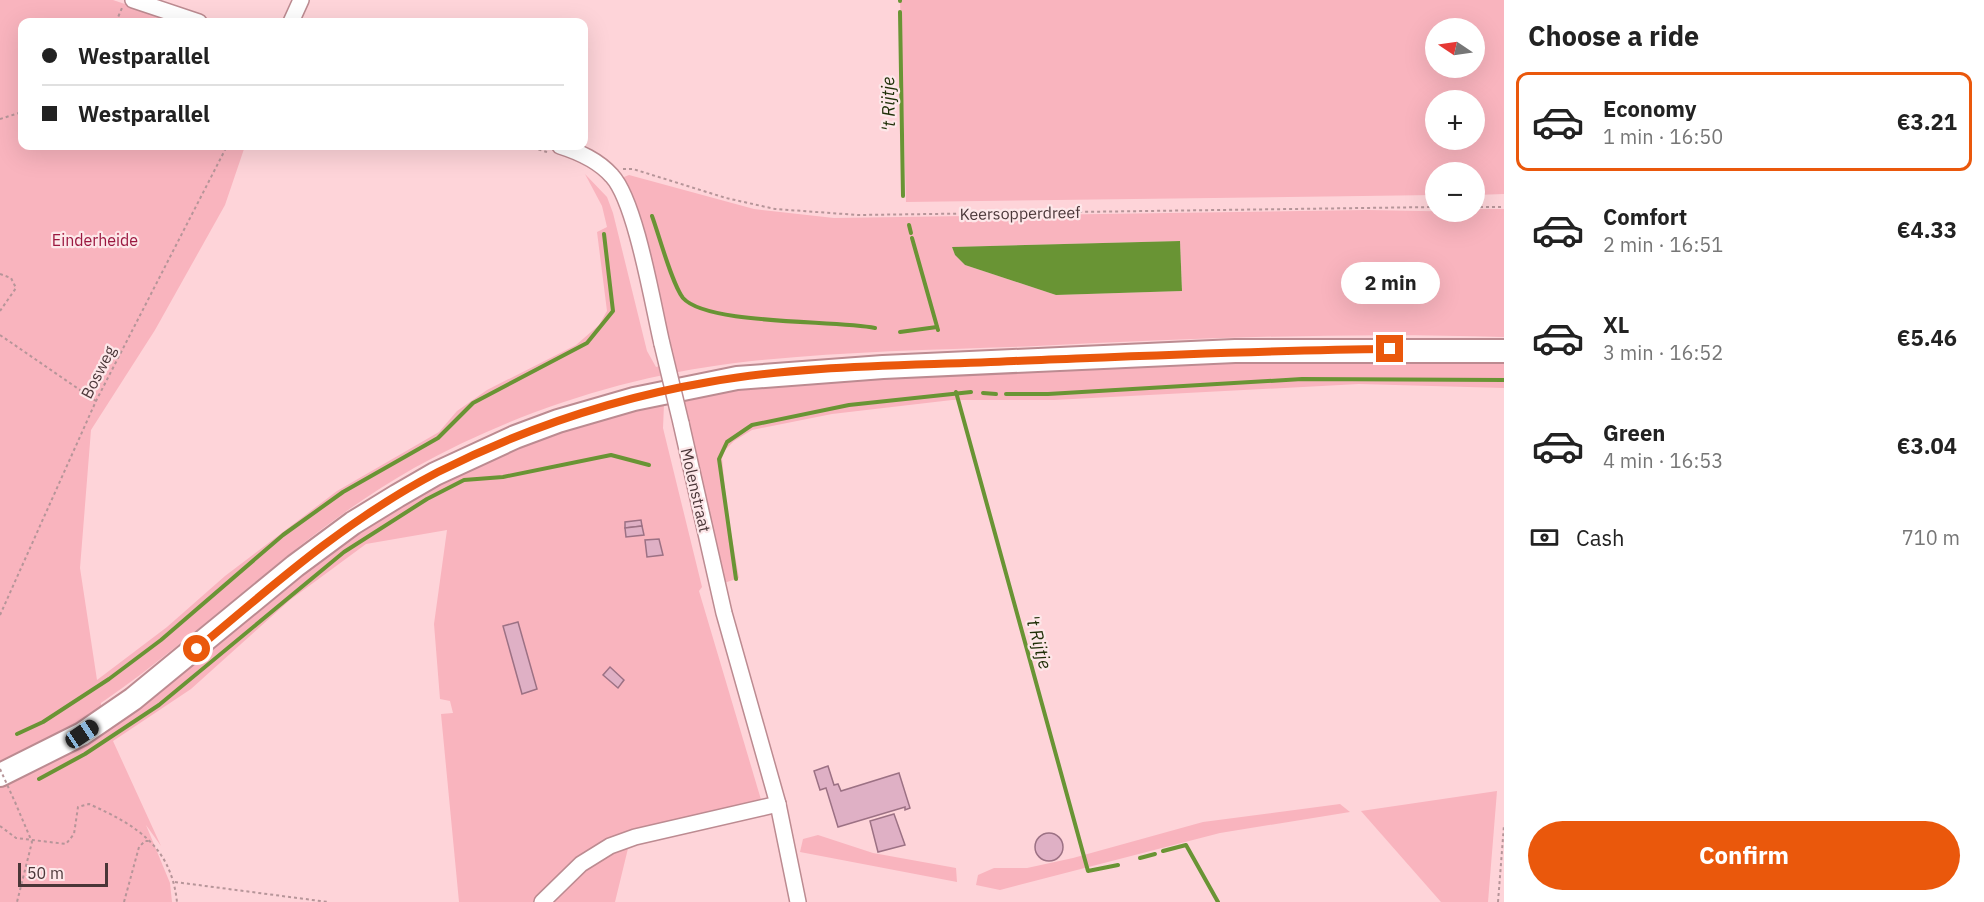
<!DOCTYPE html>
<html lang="en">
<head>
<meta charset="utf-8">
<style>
	body { margin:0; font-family:"IBM Plex Sans",sans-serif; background:#f2f2f2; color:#222; height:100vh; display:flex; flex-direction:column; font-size:22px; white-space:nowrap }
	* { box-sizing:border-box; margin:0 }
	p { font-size:20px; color:#767676 }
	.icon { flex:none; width:33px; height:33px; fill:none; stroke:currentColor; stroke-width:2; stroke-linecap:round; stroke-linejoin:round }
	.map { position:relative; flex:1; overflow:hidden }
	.details { display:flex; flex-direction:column; background:#fff; width:480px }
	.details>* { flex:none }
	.banner { position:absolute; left:18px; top:18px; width:570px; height:132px; border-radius:12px; box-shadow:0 6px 24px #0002; display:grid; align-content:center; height:132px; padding:0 24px; background:#fff }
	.needle { width:39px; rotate:283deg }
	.fabs { position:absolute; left:1425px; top:18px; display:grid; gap:12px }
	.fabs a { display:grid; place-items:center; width:60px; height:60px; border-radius:50%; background:#fff; box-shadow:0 6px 24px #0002; font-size:30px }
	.scale { position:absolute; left:18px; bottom:15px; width:90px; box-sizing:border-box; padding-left:6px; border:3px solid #4a3638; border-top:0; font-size:16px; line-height:21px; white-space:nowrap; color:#4a3638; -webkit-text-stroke:4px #fde7e9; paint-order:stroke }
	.end { position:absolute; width:27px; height:27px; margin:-14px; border:8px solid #ea580c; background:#fff; box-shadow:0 0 0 3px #fff }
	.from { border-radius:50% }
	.bubble { position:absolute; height:42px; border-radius:21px; background:#fff; box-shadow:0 6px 24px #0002; font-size:20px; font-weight:700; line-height:42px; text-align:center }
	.car { position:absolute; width:18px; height:36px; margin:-18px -9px; border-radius:8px; box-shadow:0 0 4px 2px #0007; background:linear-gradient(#222 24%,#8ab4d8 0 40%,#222 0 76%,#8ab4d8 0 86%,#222 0) }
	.banner b { display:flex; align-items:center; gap:21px; height:57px; font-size:22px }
	.banner b+b { border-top:2px solid #e0e0e0 }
	.banner i { width:15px; height:15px; background:#222 }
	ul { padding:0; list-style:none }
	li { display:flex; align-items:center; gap:18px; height:99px; margin:0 12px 9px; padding:0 12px; border:3px solid transparent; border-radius:12px }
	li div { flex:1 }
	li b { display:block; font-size:22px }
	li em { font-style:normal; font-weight:700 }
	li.current { border-color:#ea580c }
	li>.icon { width:54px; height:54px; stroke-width:1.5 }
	h2 { padding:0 24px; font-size:27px; line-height:72px }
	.pay { display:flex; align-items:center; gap:15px; height:66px; padding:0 24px; font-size:22px }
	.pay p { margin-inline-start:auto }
	.action { display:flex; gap:12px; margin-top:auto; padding:12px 24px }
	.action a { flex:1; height:69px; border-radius:36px; background:#ea580c; color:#fff; font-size:24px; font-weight:700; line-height:69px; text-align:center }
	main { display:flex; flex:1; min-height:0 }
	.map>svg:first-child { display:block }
	.green { fill:#f9b4be; fill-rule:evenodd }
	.water { fill:#699434 }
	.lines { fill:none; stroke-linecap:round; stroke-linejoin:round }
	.stream { stroke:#699434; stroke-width:4 }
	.building { fill:#dfb0c5; stroke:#9c7184; stroke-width:1.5 }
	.street-casing { stroke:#bc8b91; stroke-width:18 }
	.primary-casing { stroke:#bc8b91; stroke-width:26 }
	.path { stroke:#b69599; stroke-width:2; stroke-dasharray:3 3; stroke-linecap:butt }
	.street { stroke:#fff; stroke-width:15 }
	.primary { stroke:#fff; stroke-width:22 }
	.street-bridge-casing { stroke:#bc8b91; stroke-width:18; stroke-linecap:butt }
	.path-bridge { stroke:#b69599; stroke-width:2; stroke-dasharray:3 3; stroke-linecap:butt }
	.street-bridge { stroke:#fff; stroke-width:15 }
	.route { stroke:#ea580c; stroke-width:8 }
	.labels { text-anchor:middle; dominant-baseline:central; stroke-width:4.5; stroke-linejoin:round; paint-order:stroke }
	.street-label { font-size:16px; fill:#4a3638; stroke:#fde7e9 }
	.park-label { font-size:16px; fill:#9b1840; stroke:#fde7e9 }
	.water-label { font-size:18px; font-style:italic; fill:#1e2f07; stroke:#fde7e9 }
</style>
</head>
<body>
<main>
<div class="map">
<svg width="1504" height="902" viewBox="0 0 1504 902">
	<rect width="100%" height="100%" fill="#fed4d9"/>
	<g class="green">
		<path d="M 0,0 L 113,0 L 178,22 L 22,22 L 22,146 L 245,146 L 225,205 L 155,330 L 91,430 L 80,568 L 97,680 L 167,627 L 225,576 L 337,491 L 439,432 L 457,411 L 487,390 L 576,345 L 599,325 L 607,311 L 597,232 L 607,227 L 602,206 L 585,174 L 607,197 L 613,213 L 647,351 L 656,367 L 670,363 L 670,343 L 633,207 L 619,179 L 629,175 L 754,209 L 834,218 L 1367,210 L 1474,212 L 1475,209 L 1504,209 L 1504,337 C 1348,332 1193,338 1036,346 C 936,350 835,351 735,363 C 623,377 513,413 414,468 C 299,533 209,629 101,703 L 101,710 C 214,644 296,532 415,476 C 462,453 510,428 560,411 C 723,358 897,359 1067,351 C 1213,344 1358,338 1504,343 L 1504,348 L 1266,347 L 797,369 C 629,382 467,437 330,536 C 251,593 184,662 103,716 L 104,723 C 186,669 254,597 335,541 C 476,441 631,392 802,376 L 1320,352 L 1504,355 L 1504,388 L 1359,384 L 1054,400 L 952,400 L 832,414 L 752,430 L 734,441 L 725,450 L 722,458 L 727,510 L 739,578 L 724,583 L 686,417 L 679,401 L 664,404 L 663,428 L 702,587 L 699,591 L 762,803 L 757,804 L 758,810 L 631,836 L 615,902 L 459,902 L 441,714 L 453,713 L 450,701 L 440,699 L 434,624 L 447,530 L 366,544 L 290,600 L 191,689 L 113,741 L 161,846 L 146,825 L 170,883 L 172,902 L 0,902 ZM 1180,241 L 1182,291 L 1056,295 L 965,265 L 955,255 L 952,247 Z"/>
		<path d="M 900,0 L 1504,0 L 1504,194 L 1475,195 L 1474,172 L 1436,172 L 1435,195 L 906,202 ZM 1436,28 L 1474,28 L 1474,68 L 1436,68 ZM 1436,100 L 1474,100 L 1474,140 L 1436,140 Z"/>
		<path d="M 1497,791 L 1488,902 L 1441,902 L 1361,811 Z"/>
		<path d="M 1340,804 L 1350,812 L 1220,833 L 1000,890 L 976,885 L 978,875 L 994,868 L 1027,868 L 1073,858 L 1203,822 Z"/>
		<path d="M 818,835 L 873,853 L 956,868 L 957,882 L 800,852 L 803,839 Z"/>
	</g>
	<path class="water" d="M 1180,241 L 1182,291 L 1056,295 L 965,265 L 955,255 L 952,247 Z"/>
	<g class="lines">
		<g class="stream">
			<path d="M 900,0 L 900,1"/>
			<path d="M 900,12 L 903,196"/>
			<path d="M 652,216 C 659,235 672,284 683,298 C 707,325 834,320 875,328"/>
			<path d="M 909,225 L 911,233"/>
			<path d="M 912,238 L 938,330"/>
			<path d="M 900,332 L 937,327"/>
			<path d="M 956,392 L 1088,871 L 1118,865"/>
			<path d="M 983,393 L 996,394"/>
			<path d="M 1006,394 L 1048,394 L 1302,379 L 1504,380"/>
			<path d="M 736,579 L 719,459 L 727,442 L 752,425 L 849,405 L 971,392"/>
			<path d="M 17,734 L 43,722 L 109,679 L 161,640 L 283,535 L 343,492 L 438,438 L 473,403 L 587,343 L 613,311 L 604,234"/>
			<path d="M 39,779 L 85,754 L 159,705 L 344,552 L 427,499 L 464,480 L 503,477 L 611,455 L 649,465"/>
			<path d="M 1163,851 L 1186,845 L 1218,902"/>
			<path d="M 1140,858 L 1155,854"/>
		</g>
	</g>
	<g class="building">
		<path d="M 641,520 L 642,526 L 625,528 L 625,522 Z"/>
		<path d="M 642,526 L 644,535 L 626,537 L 625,528 Z"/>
		<path d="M 659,539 L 663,555 L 647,557 L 645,540 Z"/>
		<path d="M 518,622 L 537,689 L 522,694 L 503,626 Z"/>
		<path d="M 610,667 L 624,680 L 618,688 L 603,675 Z"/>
		<path d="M 828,766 L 834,785 L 838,784 L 841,791 L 899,773 L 910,808 L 905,810 L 905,807 L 838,827 L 826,788 L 820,790 L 814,771 Z"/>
		<path d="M 894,814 L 905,845 L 878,852 L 870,821 Z"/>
		<circle cx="1049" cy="847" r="14"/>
	</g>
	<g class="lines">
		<g class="street-casing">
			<g id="street">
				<path d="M 133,0 L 199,22"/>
				<path d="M 291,22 L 301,0"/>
				<path d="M 560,146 C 579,152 598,160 612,176 C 636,202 653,306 662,344"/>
				<path d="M 681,423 L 724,613 L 778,804 L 798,902"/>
				<path d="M 542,902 L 581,864 L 610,846 L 635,837 L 778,804"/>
			</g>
		</g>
		<g class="primary-casing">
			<path id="primary" d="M 0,775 L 82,734 L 133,699 L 295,566 L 353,523 L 397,496 L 435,474 L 515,437 L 558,421 L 634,399 L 737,378 L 883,367 L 1235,351 L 1504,351"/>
		</g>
		<g class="path">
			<path d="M 116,22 L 122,8"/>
			<path d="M 0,119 L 22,112"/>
			<path d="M 527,146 L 547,152"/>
			<path d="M 623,169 L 633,169 L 726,198 L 775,209 L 858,215 L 1436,207"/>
			<path d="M 1474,207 L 1504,207"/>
			<path d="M 0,274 L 11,278 L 16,288 L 0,311"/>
			<path d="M 0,335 L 96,401"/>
			<path d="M 0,615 L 96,401 L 227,146"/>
			<path d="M 15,802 L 32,842 L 17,902"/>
			<path d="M 0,826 L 16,838 L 66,844 L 74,834 L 78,807 L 89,804 C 136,825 171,846 177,902"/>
			<path d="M 175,882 L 328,902"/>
			<path d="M 124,902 L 139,847 L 145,841 L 151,841"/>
			<path d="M 1498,902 L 1504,825"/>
		</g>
		<use href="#street" class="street"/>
		<use href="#primary" class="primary"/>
		<g class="street-bridge-casing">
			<path id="street-bridge" d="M 662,344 L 681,423"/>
		</g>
		<path class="path-bridge" d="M 0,769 L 15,802"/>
		<use href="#street-bridge" class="street-bridge"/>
	</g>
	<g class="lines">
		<path class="route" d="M 197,649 C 274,584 349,518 438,472 C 523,429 615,398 709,382 C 808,364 914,366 1014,361 C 1139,356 1264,350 1390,349"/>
	</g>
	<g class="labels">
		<g class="street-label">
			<text transform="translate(1020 213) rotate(-1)">Keersopperdreef</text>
			<text transform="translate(98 372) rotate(-63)">Bosweg</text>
			<text transform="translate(696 490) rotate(77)">Molenstraat</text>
		</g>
		<g class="park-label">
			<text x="95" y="240">Einderheide</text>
		</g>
		<g class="water-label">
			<text transform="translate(888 104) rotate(-91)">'t Rijtje</text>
			<text transform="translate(1039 642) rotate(75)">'t Rijtje</text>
		</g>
	</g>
</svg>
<div class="fabs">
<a><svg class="needle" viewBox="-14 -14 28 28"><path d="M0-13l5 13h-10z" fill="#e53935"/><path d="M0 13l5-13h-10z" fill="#767676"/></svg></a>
<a>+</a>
<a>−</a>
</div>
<div class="scale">50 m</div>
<i class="end from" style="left:197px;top:649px"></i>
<i class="end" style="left:1390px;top:349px"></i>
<div class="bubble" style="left:1341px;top:262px;width:99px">2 min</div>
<i class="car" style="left:82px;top:734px;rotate:56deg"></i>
<div class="banner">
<b><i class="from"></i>Westparallel</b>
<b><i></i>Westparallel</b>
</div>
</div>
<section class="details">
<h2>Choose a ride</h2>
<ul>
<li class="current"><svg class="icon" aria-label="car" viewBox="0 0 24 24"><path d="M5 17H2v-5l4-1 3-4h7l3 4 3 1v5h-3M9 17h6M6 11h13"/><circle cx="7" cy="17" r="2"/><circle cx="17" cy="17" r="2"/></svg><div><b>Economy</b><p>1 min · 16:50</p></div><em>€3.21</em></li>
<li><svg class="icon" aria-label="car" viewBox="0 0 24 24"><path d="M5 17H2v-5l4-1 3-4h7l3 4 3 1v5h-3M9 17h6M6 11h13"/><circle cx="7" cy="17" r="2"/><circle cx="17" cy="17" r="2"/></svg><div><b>Comfort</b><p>2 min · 16:51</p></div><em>€4.33</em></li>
<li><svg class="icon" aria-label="car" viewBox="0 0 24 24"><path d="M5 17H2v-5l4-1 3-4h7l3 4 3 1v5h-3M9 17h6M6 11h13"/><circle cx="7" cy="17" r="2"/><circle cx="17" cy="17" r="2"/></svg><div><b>XL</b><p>3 min · 16:52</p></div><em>€5.46</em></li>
<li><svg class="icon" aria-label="car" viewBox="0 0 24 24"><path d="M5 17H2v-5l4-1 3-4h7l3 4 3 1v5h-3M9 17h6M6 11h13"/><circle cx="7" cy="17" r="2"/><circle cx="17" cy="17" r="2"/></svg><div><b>Green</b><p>4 min · 16:53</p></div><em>€3.04</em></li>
</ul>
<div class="pay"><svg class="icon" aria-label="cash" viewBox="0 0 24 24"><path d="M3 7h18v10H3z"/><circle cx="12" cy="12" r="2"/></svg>Cash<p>710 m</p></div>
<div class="action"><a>Confirm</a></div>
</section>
</main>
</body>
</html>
